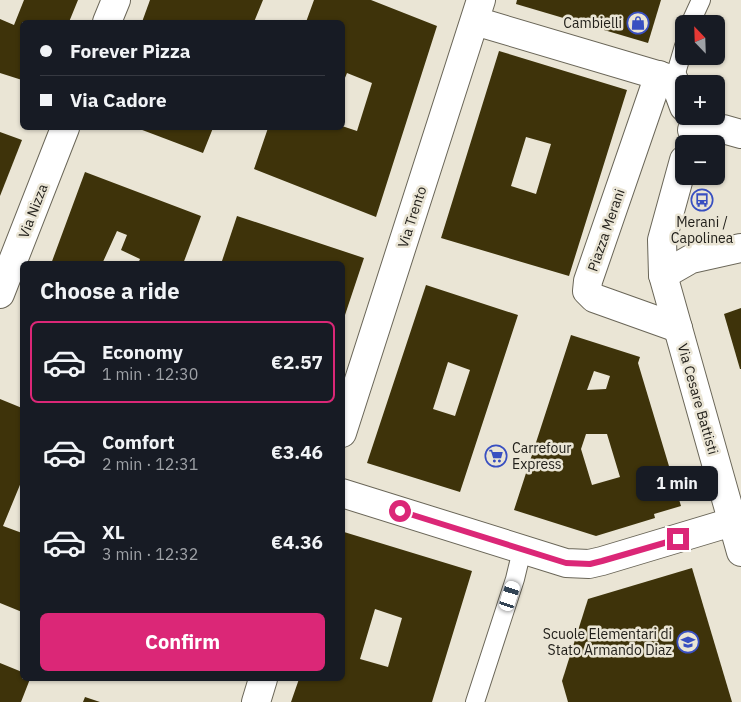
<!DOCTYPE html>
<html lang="en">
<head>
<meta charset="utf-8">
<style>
	body { margin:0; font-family:"IBM Plex Sans",sans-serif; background:#20242c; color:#f1f3f6; height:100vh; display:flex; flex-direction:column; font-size:19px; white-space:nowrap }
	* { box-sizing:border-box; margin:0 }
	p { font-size:16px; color:#9ea1a6 }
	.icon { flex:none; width:28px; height:28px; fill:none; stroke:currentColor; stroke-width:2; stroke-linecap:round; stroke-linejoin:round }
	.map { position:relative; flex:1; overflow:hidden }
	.side { position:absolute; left:20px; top:261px; width:325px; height:420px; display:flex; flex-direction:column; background:#171b24; border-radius:8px; box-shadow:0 1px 4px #0004 }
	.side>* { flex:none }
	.top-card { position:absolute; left:20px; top:20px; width:325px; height:110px; border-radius:8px; box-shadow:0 1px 4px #0004; display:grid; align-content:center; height:110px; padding:0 20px; background:#171b24 }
	.needle { width:32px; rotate:337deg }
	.buttons { position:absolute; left:675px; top:15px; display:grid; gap:10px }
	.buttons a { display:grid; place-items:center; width:50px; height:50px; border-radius:8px; background:#171b24; box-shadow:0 1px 4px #0004; font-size:25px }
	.end { position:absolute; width:22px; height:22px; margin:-11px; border:6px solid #db2777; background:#fff; box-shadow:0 0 0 2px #fff }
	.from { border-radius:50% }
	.bubble { position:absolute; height:35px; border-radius:8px; background:#171b24; box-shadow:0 1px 4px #0004; font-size:16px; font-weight:700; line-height:35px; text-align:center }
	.car { position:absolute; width:15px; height:30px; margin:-15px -8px; border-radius:6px; box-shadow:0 0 4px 1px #0007; background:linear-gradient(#fff 24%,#345 0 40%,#fff 0 76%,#345 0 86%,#fff 0) }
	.top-card b { display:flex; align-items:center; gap:18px; height:48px; font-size:19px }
	.top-card b+b { border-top:1px solid #363941 }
	.top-card i { width:12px; height:12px; background:#f1f3f6 }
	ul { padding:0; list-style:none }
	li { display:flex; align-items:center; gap:15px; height:82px; margin:0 10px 8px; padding:0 10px; border:2px solid transparent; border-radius:8px }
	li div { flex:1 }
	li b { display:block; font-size:19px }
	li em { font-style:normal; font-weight:700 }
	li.current { border-color:#db2777 }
	li>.icon { width:45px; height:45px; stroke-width:1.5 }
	h2 { padding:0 20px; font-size:22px; line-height:60px }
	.cta { display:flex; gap:10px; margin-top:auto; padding:10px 20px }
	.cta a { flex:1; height:58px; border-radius:8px; background:#db2777; color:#fff; font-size:20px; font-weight:700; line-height:58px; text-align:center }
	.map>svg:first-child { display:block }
	.building { fill:#3e330a; fill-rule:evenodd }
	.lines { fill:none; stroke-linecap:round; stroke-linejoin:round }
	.service-casing { stroke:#6a6658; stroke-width:20 }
	.minor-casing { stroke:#6a6658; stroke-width:30 }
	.tertiary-casing { stroke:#6a6658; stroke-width:30 }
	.service { stroke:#fff; stroke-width:18 }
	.minor { stroke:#fff; stroke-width:28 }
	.tertiary { stroke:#fff; stroke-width:28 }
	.route { stroke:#db2777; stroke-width:6 }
	.labels { text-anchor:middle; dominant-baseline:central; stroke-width:5; stroke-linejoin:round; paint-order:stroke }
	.poi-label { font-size:14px; fill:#22201b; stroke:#eae5d5; text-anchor:end }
	.street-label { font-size:14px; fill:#22201b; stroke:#eae5d5 }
</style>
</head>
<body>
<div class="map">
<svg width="741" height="702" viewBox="0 0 741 702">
	<rect width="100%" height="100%" fill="#eae5d5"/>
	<g class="building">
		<path d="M 24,0 L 78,0 L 69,22 L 22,22 L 22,80 L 0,73 L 0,19 L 14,25 Z"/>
		<path d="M 150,0 L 263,0 L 254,22 L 142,22 Z"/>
		<path d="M 314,0 L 371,0 L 437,26 L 376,217 L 254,169 L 268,128 L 342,128 L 342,126 L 357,131 L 372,83 L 347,73 L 342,85 L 342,22 L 306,22 Z"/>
		<path d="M 517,0 L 661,0 L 648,43 L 516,4 Z"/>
		<path d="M 499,51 L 627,90 L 569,276 L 441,238 ZM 526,137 L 551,144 L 536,194 L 511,186 Z"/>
		<path d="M 137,128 L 213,128 L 203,153 Z"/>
		<path d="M 0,132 L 22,140 L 0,196 Z"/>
		<path d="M 85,172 L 201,216 L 183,264 L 138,264 L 140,259 L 121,250 L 127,235 L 117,231 L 102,264 L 51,264 Z"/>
		<path d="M 237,216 L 364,258 L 343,321 L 342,264 L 221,264 Z"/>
		<path d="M 426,285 L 518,315 L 460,492 L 367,463 ZM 448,362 L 470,370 L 455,416 L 433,409 Z"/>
		<path d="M 741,308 L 741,369 L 740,369 L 724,314 Z"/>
		<path d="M 571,335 L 640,357 L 638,363 L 681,506 L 654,514 L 655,518 L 596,536 L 514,510 ZM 594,371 L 610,376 L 606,389 L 587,390 ZM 586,434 L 607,434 L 620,477 L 592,485 L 581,449 Z"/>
		<path d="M 0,399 L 22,408 L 22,480 L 3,526 L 22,533 L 22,612 L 0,603 Z"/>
		<path d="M 344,532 L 472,571 L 432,702 L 291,702 L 299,679 L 342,679 ZM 375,609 L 402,618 L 388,667 L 360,659 Z"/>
		<path d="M 692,568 L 732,702 L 568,702 L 562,681 L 588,599 Z"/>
		<path d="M 0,663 L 22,672 L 22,679 L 30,679 L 21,702 L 0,702 Z"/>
		<path d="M 85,697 L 100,702 L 83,702 Z"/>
	</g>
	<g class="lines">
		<g class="service-casing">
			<g id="service">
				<path d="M 690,24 L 701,0"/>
				<path d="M 674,80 L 684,46"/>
				<path d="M 475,702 L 515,579 L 522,550"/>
			</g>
		</g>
		<g class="minor-casing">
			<g id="minor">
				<path d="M 475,21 L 674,80 L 684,107"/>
				<path d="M 659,75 L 588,281 L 587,291 L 594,298 L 678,328"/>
				<path d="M 692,130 L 723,129 L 741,134"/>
				<path d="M 684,160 L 662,240 L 663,275 L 741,552"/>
				<path d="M 663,275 L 691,259 L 741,248"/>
				<path d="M 342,433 L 481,0"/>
				<path d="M 342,493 L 566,563 L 589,564 L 602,561 L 732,522"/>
				<path d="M 256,702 L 263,679"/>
			</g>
		</g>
		<g class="tertiary-casing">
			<g id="tertiary">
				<path d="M 107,22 L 116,0"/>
				<path d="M 0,294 L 65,128"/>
			</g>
		</g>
		<use href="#service" class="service"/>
		<use href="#minor" class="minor"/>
		<use href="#tertiary" class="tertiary"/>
	</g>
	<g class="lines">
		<path class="route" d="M 400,511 L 566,563 L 590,564 L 602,561 L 678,539"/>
	</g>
	<defs>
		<g id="shop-ring" transform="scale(1.125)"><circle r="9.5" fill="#eae5d5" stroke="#384fc1" stroke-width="1.5"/><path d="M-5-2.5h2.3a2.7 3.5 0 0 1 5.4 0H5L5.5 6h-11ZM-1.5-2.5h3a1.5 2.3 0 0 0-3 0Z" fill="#384fc1"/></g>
		<g id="bus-ring" transform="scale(1.125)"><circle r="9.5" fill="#eae5d5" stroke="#384fc1" stroke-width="1.5"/><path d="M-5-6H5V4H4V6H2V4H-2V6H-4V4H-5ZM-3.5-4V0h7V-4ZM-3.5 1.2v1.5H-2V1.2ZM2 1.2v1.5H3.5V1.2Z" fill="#384fc1"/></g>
		<g id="supermarket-ring" transform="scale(1.125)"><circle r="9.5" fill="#eae5d5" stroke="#384fc1" stroke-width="1.5"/><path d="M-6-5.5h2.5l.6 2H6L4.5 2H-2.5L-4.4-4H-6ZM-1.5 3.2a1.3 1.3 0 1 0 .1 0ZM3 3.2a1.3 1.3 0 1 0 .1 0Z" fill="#384fc1"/></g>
		<g id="school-ring" transform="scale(1.125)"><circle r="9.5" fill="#eae5d5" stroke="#384fc1" stroke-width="1.5"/><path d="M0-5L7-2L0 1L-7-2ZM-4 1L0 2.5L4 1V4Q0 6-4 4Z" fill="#384fc1"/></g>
	</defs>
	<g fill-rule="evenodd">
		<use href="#shop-ring" x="638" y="23"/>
		<use href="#bus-ring" x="702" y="200"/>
		<use href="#supermarket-ring" x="496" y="456"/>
		<use href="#school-ring" x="688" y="642"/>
	</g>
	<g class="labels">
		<g class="poi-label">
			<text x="622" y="23">Cambielli</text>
			<text x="702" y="222" text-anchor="middle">Merani /<tspan x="702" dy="16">Capolinea</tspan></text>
			<text x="512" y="448" text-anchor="start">Carrefour<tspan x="512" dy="16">Express</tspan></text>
			<text x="672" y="634">Scuole Elementari di<tspan x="672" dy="16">Stato Armando Diaz</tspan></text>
		</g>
		<g class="street-label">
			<text transform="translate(33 211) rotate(-69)">Via Nizza</text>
			<text transform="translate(412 217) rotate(-72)">Via Trento</text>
			<text transform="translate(606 230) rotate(-71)">Piazza Merani</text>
			<text transform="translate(698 399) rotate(74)">Via Cesare Battisti</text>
		</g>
	</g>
</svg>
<div class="buttons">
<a><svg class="needle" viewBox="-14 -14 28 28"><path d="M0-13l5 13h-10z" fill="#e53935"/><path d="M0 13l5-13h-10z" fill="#9ea1a6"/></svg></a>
<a>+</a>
<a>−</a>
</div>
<i class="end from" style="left:400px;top:511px"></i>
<i class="end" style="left:678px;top:539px"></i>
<div class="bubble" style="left:636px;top:466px;width:82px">1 min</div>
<i class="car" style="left:510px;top:596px;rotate:18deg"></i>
<div class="top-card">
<b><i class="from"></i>Forever Pizza</b>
<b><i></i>Via Cadore</b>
</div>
<section class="side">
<h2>Choose a ride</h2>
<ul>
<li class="current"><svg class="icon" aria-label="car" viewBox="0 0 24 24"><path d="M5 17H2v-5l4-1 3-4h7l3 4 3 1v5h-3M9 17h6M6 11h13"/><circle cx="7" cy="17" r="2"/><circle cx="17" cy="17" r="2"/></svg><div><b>Economy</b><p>1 min · 12:30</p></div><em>€2.57</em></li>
<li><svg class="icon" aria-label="car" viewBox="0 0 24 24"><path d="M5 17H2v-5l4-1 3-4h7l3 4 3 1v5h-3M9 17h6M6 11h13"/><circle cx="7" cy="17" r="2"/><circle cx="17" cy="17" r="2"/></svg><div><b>Comfort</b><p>2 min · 12:31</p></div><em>€3.46</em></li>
<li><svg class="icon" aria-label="car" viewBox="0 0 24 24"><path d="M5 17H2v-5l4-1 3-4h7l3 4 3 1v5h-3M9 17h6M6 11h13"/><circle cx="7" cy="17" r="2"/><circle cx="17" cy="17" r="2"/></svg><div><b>XL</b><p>3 min · 12:32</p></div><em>€4.36</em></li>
</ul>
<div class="cta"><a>Confirm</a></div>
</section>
</div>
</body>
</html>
